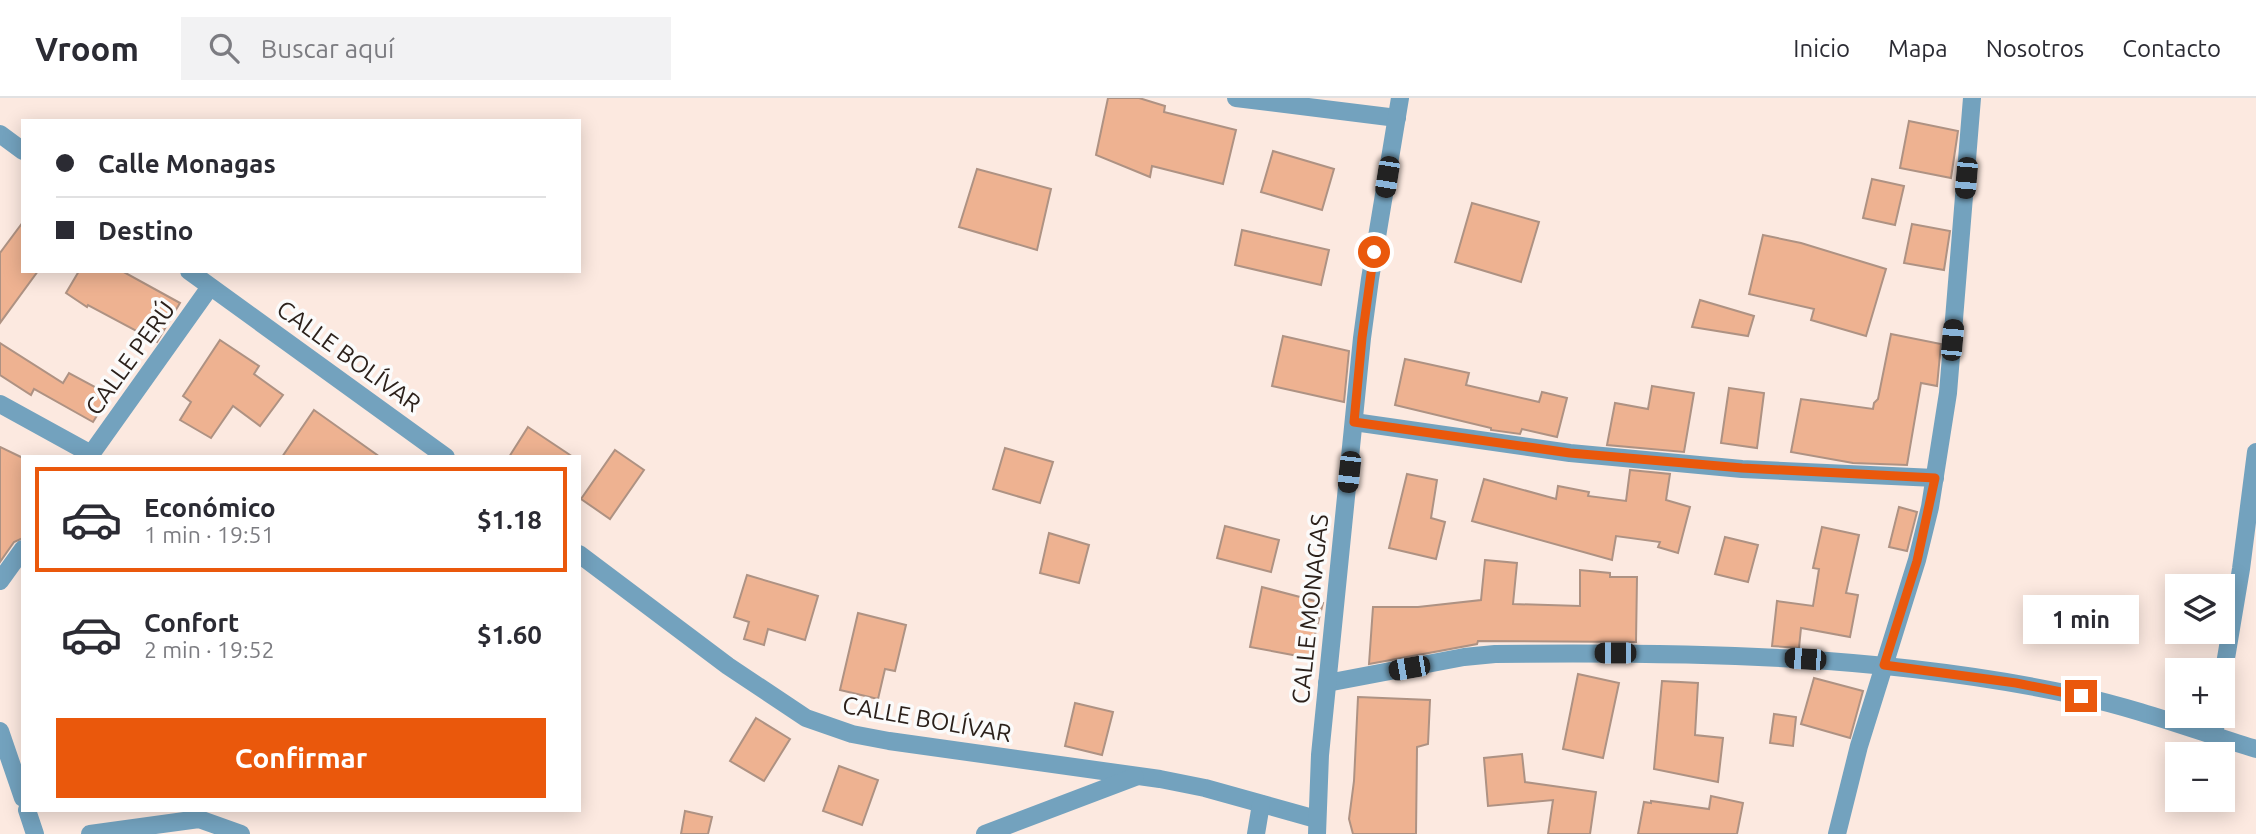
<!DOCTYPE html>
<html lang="es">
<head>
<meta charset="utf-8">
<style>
	body { margin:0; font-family:Ubuntu,sans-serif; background:#f2f2f3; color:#2b2b33; height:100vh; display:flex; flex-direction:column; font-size:26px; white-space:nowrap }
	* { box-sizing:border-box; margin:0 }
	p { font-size:23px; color:#7c7c81 }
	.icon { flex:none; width:38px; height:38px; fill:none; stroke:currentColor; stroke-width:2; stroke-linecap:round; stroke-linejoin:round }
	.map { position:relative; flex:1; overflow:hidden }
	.drawer { position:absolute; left:21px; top:357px; width:560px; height:357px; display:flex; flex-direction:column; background:#fff; border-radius:0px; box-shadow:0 4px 18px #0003 }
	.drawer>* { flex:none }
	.hud { position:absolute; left:21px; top:21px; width:560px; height:154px; border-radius:0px; box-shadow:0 4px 18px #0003; display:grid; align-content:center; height:154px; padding:0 35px; background:#fff }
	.buttons { position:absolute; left:2165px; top:476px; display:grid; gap:14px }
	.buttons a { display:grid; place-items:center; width:70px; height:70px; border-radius:0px; background:#fff; box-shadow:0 4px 18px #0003; font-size:35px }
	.end { position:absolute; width:32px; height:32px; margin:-16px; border:9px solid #ea580c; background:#fff; box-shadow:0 0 0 4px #fff }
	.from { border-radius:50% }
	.bubble { position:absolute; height:49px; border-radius:0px; background:#fff; box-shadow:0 4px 18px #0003; font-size:23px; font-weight:700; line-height:49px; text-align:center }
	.car { position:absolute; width:21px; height:42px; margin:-21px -10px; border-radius:9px; box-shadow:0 0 5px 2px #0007; background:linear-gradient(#222 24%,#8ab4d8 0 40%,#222 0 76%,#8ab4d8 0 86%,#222 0) }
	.hud b { display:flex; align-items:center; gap:24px; height:66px; font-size:26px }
	.hud b+b { border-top:2px solid #e1e1e2 }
	.hud i { width:18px; height:18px; background:#2b2b33 }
	ul { padding:12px 0 0; list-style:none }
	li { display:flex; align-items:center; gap:21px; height:105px; margin:0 14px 10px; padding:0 21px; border:4px solid transparent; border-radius:0px }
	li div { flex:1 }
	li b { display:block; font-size:26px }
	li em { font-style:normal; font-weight:700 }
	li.active { border-color:#ea580c }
	li>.icon { width:63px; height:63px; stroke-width:1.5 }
	.action { display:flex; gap:14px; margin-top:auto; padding:14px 35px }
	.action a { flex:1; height:80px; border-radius:0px; background:#ea580c; color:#fff; font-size:28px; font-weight:700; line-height:80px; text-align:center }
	header { display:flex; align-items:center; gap:42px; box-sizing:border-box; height:98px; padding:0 35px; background:#fff; border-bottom:2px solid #e1e1e2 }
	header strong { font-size:33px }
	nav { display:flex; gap:38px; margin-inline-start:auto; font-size:24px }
	.search { width:490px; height:63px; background:#f2f2f3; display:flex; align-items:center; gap:18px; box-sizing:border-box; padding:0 24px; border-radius:0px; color:#7c7c81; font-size:26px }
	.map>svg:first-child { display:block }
	.building { fill:#eeb291; stroke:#ae9283; stroke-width:2 }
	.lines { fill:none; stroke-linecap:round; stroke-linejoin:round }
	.minor { stroke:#73a2be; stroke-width:18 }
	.route { stroke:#ea580c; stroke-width:9 }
	.labels { text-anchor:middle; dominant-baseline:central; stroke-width:7; stroke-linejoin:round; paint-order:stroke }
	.street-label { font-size:24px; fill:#2c211b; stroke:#fbfbfb }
</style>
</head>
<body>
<header>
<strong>Vroom</strong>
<div class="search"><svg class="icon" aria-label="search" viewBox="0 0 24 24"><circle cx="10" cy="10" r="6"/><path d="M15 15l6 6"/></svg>Buscar aquí</div>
<nav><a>Inicio</a><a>Mapa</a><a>Nosotros</a><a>Contacto</a></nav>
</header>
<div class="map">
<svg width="2256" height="736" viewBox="0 0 2256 736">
	<rect width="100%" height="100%" fill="#fce9e0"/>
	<g class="building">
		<path d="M 1108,0 L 1139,0 L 1165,8 L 1164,14 L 1236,32 L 1223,86 L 1152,68 L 1150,79 L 1096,57 Z"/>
		<path d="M 1909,23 L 1958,33 L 1951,80 L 1900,70 Z"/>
		<path d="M 1273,53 L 1334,71 L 1322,112 L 1261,94 Z"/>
		<path d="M 977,71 L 1051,91 L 1037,152 L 959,129 Z"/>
		<path d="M 1872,81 L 1904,88 L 1895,127 L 1863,120 Z"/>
		<path d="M 1472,105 L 1539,124 L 1521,184 L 1455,164 Z"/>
		<path d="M 23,124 L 23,173 L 38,173 L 0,225 L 0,155 Z"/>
		<path d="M 1912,126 L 1950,133 L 1944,172 L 1904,165 Z"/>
		<path d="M 1242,132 L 1329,152 L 1321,187 L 1235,167 Z"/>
		<path d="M 1763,137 L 1801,145 L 1886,171 L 1866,238 L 1811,222 L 1814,211 L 1749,196 Z"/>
		<path d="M 79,173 L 122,173 L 180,205 L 157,244 L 88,207 L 87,209 L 66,195 Z"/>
		<path d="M 1700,202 L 1754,218 L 1748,238 L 1692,229 Z"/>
		<path d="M 1891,236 L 1941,246 L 1937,288 L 1921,285 L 1907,367 L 1853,365 L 1791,354 L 1801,301 L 1873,311 L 1874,305 L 1878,301 Z"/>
		<path d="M 1283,238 L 1349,253 L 1344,304 L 1272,288 Z"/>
		<path d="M 220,242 L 259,268 L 254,276 L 283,297 L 260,328 L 233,308 L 211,340 L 180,322 L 191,304 L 183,298 Z"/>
		<path d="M 0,245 L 63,285 L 69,275 L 110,297 L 93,324 L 34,291 L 31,297 L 0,277 Z"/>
		<path d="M 1405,261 L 1469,275 L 1466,287 L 1539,304 L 1542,294 L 1567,300 L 1557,339 L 1522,331 L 1520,336 L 1491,332 L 1491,330 L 1395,307 Z"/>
		<path d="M 1652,288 L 1694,295 L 1684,354 L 1607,347 L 1615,305 L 1648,311 Z"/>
		<path d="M 1729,290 L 1764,295 L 1757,350 L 1721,345 Z"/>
		<path d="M 314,312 L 380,359 L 282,359 Z"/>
		<path d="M 528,329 L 573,359 L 509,359 Z"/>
		<path d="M 0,349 L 23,360 L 23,440 L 14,444 L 0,464 Z"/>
		<path d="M 1005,350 L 1053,364 L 1040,405 L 993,391 Z"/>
		<path d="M 615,352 L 644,372 L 610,421 L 581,401 Z"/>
		<path d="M 1630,372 L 1670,376 L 1666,402 L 1690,409 L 1678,455 L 1658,449 L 1660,444 L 1616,438 L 1612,462 L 1472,423 L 1484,381 L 1556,401 L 1558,388 L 1589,394 L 1588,398 L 1626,403 Z"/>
		<path d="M 1407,376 L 1437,382 L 1431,420 L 1445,424 L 1436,461 L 1389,450 Z"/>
		<path d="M 1899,409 L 1917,414 L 1907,453 L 1889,449 Z"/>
		<path d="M 1225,428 L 1279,442 L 1271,474 L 1217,460 Z"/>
		<path d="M 1822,429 L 1859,437 L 1846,495 L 1858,497 L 1850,539 L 1801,530 L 1799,550 L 1772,548 L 1777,503 L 1813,508 L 1819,471 L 1813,470 Z"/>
		<path d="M 1049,435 L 1089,447 L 1079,485 L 1040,475 Z"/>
		<path d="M 1725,439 L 1758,447 L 1748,484 L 1715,476 Z"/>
		<path d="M 1485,462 L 1517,465 L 1513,506 L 1580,508 L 1580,472 L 1610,475 L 1610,479 L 1637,479 L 1636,544 L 1478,543 L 1477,546 L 1369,566 L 1373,509 L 1418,509 L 1481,502 Z"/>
		<path d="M 747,477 L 818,498 L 805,542 L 768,531 L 764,547 L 744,541 L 749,524 L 734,519 Z"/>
		<path d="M 1262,489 L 1323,505 L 1309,560 L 1250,549 Z"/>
		<path d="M 858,515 L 906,527 L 895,573 L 885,571 L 878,601 L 840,592 Z"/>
		<path d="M 1578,576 L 1619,585 L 1603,660 L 1563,651 Z"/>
		<path d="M 1814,580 L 1863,593 L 1850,640 L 1801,626 Z"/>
		<path d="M 1662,583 L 1698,585 L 1695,637 L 1723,640 L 1718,684 L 1654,671 Z"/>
		<path d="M 1358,599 L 1430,602 L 1428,646 L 1417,649 L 1416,736 L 1353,736 L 1349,721 L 1354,683 Z"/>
		<path d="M 1075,605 L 1113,614 L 1102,657 L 1065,648 Z"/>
		<path d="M 1774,616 L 1796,619 L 1793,648 L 1770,645 Z"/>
		<path d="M 756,620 L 790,641 L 764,683 L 730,663 Z"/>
		<path d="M 1522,656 L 1525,684 L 1596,694 L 1590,736 L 1548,736 L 1553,702 L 1488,708 L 1484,660 Z"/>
		<path d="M 839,668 L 878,682 L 862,727 L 823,713 Z"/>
		<path d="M 1711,698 L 1743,705 L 1737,736 L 1638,736 L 1644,704 L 1651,705 L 1651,703 L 1709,711 Z"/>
		<path d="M 685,713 L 712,719 L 708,736 L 681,736 Z"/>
	</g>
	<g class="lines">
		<g class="minor">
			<path d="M 1236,0 L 1397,20"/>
			<path d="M 0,36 L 23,53"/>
			<path d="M 189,173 L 446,359"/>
			<path d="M 0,306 L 91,356"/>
			<path d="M 1354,324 L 1570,355 L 1742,371 L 1935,380"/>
			<path d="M 89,359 L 210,189"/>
			<path d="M 579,456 L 728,568 L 806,620 L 852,636 L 889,643 L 1160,681 L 1205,690 L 1316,721"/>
			<path d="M 0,483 L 23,451"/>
			<path d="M 2222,584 L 2241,471 L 2256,354"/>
			<path d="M 1327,585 L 1464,559 L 1495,556 C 1691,554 1887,556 2079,598 C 2139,611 2197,633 2256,651"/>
			<path d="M 0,633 L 23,700"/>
			<path d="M 2214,638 L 2217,618"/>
			<path d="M 27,712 L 35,736"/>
			<path d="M 90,736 L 199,721 L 241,736"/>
			<path d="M 985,736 L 1135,679"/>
			<path d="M 1256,736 L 1261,706"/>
			<path d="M 1317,736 L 1320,657 L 1362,240 L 1370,181 L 1400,0"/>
			<path d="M 1837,736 L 1859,648 L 1917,462 L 1930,409 L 1948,295 L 1972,0"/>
		</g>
	</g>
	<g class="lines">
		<path class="route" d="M 1374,154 L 1362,240 L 1354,324 L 1570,355 L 1742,370 L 1935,380 L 1917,463 L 1884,567 L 2016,585 L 2081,598"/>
	</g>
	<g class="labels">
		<g class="street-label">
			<text transform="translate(349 258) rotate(36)">CALLE BOLÍVAR</text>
			<text transform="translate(130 260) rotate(-54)">CALLE PERÚ</text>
			<text transform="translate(1310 511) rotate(-84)">CALLE MONAGAS</text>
			<text transform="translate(927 621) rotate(10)">CALLE BOLÍVAR</text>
		</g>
	</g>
</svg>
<div class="buttons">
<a><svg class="icon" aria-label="layers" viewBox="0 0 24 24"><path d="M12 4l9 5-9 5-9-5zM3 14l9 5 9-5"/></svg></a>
<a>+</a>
<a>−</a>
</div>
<i class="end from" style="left:1374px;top:154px"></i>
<i class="end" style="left:2081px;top:598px"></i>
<div class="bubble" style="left:2023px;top:497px;width:116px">1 min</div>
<i class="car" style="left:1387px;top:79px;rotate:189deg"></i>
<i class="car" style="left:1966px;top:80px;rotate:185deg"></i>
<i class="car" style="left:1952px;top:242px;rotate:5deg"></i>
<i class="car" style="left:1349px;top:374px;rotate:186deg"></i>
<i class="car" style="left:1615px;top:555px;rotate:270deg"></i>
<i class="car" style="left:1805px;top:561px;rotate:274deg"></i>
<i class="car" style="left:1409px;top:570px;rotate:260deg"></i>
<div class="hud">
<b><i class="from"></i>Calle Monagas</b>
<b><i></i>Destino</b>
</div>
<section class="drawer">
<ul>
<li class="active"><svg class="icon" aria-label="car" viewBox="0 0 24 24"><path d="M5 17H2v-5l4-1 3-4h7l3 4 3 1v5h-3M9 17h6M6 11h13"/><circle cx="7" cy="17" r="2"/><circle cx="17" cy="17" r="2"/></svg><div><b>Económico</b><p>1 min · 19:51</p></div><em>$1.18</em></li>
<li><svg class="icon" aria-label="car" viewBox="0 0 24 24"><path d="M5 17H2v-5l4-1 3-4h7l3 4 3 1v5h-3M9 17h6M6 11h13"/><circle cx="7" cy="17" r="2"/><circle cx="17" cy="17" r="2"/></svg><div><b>Confort</b><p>2 min · 19:52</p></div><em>$1.60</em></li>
</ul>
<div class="action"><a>Confirmar</a></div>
</section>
</div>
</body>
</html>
